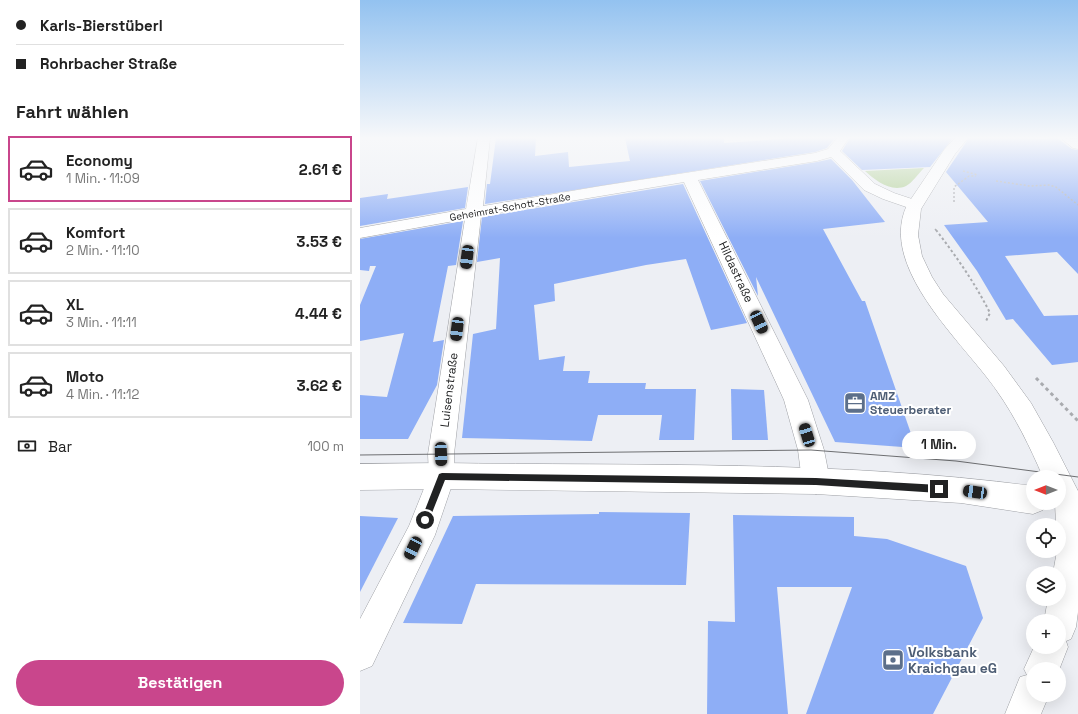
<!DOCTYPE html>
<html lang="de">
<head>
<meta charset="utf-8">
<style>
	body { margin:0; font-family:"Space Grotesk",sans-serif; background:#f2f2f2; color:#222; height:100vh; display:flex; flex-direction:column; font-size:15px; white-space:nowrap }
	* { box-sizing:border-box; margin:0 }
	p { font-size:13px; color:#767676 }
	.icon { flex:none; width:22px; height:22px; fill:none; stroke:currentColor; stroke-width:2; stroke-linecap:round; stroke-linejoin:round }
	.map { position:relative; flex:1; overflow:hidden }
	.drawer { display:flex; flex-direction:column; background:#fff; width:360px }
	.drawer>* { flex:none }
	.hud { display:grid; align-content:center; height:88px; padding:0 16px; background:#fff }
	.needle { width:26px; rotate:270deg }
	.fabs { position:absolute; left:666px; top:470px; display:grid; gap:8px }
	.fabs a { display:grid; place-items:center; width:40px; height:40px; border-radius:50%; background:#fff; box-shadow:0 4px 16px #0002; font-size:20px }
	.end { position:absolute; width:18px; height:18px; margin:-9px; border:5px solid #212223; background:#fff; box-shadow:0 0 0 2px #fff }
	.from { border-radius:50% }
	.bubble { position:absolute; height:28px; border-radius:14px; background:#fff; box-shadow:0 4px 16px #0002; font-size:13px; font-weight:600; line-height:28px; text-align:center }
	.car { position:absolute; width:12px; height:24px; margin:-12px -6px; border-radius:5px; box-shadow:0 0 3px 1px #0007; background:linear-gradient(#222 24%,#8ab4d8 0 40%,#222 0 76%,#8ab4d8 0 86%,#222 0) }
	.hud b { display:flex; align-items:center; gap:14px; height:38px; font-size:15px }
	.hud b+b { border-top:1px solid #e0e0e0 }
	.hud i { width:10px; height:10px; background:#222 }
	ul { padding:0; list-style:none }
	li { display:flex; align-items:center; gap:12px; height:66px; margin:0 8px 6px; padding:0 8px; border:2px solid #e0e0e0; border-radius:0px }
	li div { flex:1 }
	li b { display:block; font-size:15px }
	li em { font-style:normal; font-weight:600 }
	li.selected { border-color:#c9468c }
	li>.icon { width:36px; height:36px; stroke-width:1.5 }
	h2 { padding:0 16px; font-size:18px; line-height:48px }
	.pay { display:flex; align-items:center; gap:10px; height:44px; padding:0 16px; font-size:15px }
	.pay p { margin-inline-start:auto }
	.primary-button { display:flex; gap:8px; margin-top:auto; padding:8px 16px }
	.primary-button a { flex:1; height:46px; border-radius:24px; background:#c9468c; color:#fff; font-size:16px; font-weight:600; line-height:46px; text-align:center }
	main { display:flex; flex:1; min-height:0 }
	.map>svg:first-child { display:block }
	.green { fill:#aece91 }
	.building { fill:#8eaef6 }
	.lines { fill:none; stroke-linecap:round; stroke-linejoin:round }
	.street-casing { stroke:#9d9fa4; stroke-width:1 }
	.secondary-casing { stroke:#9d9fa4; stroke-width:1 }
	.path-far2 { stroke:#a9abaf; stroke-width:1.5; stroke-dasharray:2 2; stroke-linecap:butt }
	.path-far1 { stroke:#a9abaf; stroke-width:2; stroke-dasharray:2.5 2.5; stroke-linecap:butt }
	.path { stroke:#a9abaf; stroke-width:3; stroke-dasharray:3.5 3.5; stroke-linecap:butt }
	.street { fill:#fff; fill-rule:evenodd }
	.secondary { fill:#fff; fill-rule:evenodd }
	.tram { stroke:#6e6f72; stroke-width:1 }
	.route { fill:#212223 }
	.labels { text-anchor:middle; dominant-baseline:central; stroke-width:4; stroke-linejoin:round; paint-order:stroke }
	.far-street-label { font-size:10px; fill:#212223; stroke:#fff }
	.street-label { font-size:12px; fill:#212223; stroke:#fff }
	.service-label { font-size:12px; font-weight:bold; fill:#4e5e75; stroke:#fff; text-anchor:start }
	.near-service-label { font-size:14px; font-weight:bold; fill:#4e5e75; stroke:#fff; text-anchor:start }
</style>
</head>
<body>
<main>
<section class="drawer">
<div class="hud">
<b><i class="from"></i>Karls-Bierstüberl</b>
<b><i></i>Rohrbacher Straße</b>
</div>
<h2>Fahrt wählen</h2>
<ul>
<li class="selected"><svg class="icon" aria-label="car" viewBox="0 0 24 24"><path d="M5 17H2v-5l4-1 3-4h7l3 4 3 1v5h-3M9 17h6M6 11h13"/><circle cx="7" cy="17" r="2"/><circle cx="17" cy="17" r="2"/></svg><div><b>Economy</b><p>1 Min. · 11:09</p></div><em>2.61 €</em></li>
<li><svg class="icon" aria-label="car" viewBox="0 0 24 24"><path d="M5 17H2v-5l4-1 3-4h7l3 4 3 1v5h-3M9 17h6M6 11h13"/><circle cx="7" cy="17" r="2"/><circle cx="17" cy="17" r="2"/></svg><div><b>Komfort</b><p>2 Min. · 11:10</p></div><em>3.53 €</em></li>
<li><svg class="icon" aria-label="car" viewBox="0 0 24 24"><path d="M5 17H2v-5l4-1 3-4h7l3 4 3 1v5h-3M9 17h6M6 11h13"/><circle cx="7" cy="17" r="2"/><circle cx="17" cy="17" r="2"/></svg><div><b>XL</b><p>3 Min. · 11:11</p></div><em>4.44 €</em></li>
<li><svg class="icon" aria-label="car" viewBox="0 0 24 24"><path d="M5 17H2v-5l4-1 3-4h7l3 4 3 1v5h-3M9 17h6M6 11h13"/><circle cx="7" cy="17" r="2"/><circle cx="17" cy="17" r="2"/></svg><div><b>Moto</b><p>4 Min. · 11:12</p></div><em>3.62 €</em></li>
</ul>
<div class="pay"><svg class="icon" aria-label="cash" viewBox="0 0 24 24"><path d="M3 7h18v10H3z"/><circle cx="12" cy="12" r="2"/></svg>Bar<p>100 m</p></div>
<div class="primary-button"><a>Bestätigen</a></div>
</section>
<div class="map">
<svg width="718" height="714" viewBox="0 0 718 714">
	<rect width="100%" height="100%" fill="#edeff4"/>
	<path class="green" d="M 564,168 C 559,173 552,183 546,186 C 531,193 515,180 505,171 Z"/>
	<g class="building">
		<path d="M 136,138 L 176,138 L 175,156 L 208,152 L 209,167 L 270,161 L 265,138 L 364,138 L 364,143 L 434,138 L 475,138 L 467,148 L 455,152 L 125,204 L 127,184 L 130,184 Z"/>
		<path d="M 490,138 L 593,138 L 570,167 L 502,170 L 482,151 Z"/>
		<path d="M 609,138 L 685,139 L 697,138 L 712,149 L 718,150 L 718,274 L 697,252 L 645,256 L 684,316 L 718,315 L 718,362 L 692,365 L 653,319 L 646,320 L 617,271 L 584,225 L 628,222 L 586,172 Z"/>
		<path d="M 471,159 L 492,180 L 525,222 L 463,229 L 502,301 L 505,301 L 556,448 L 475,442 L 396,277 L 398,296 L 340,181 L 457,162 Z"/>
		<path d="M 323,184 L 387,323 L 351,330 L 326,259 L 286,265 L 194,284 L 195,301 L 174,305 L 179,360 L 205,356 L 203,371 L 230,371 L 228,383 L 286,383 L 285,389 L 336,389 L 334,440 L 299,440 L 302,415 L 238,415 L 232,441 L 102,438 L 113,334 L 136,329 L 140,258 L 117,262 L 122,217 Z"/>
		<path d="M 108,187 L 105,208 L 0,226 L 0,198 L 28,194 L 27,199 Z"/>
		<path d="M 103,221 L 96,265 L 88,266 L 73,342 L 84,340 L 77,385 L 48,439 L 0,439 L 0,395 L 27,397 L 44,333 L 0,341 L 0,305 L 16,266 L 10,266 L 9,271 L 0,270 L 0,239 Z"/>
		<path d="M 371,389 L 404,390 L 408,440 L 372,440 Z"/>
		<path d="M 239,512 L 330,513 L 326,585 L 116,584 L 102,624 L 43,623 L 93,516 L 239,514 Z"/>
		<path d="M 373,515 L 494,517 L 494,536 L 527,539 L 606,566 L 623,618 L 573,714 L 446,714 L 492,587 L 417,587 L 428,714 L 347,714 L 348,621 L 375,622 Z"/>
		<path d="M 0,516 L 38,518 L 0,592 Z"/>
	</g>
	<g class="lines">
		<g class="street-casing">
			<g id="street">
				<path d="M 118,138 L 130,138 L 123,206 L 241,186 L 455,153 L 468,149 L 477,138 L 489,138 L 480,151 L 515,184 L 534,193 L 561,202 L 563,205 L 561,208 L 555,210 L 523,199 L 504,190 L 471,157 L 457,161 L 338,180 L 448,400 L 464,450 L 470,481 L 466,490 L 456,494 L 446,490 L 442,481 L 438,450 L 424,400 L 324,182 L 121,216 L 94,454 L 95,476 L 75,535 L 12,666 L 0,671 L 0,619 L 49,526 L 69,476 L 68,454 L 105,219 L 0,238 L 0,228 L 106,209 Z"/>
				<path d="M 701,138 L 718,139 L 718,149 L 713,148 Z"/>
			</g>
		</g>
		<g class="secondary-casing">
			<g id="secondary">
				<path d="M 595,138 L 608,138 L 595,154 L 561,209 L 558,235 L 562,256 L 572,277 L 583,294 L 644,366 L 671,403 L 693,442 L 718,491 L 718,612 L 716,627 L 711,639 L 706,641 L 708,647 L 699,670 L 673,669 L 673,695 L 689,695 L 681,714 L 645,714 L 660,677 L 667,675 L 664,669 L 674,647 L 699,647 L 699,621 L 684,621 L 688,599 L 699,599 L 699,573 L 693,573 L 697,551 L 699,551 L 699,525 L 696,525 L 695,503 L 699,503 L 699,477 L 683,477 C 670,447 656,418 637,391 C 605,344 517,268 547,205 L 584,150 Z"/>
				<path d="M 82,463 C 279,466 478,460 673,486 L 673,503 L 686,503 L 683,510 L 673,514 L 601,503 L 456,494 L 82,489 L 0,490 L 0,464 Z"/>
			</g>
		</g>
		<g class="path-far2">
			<path d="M 603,171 L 618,175"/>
			<path d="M 636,181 L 670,186 L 689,185 L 696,187 L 718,205"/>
			<path d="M 594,202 L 594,187 L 609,176 L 616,176"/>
			<path d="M 575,229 L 577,231"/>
		</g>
		<path class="path-far1" d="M 576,230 C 596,256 615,283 630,313 L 626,321"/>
		<path class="path" d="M 676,378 L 718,421"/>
		<use href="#street" class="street"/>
		<use href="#secondary" class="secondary"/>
		<path class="tram" d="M 0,455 L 451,450 L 596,461 L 718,477"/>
	</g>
	<linearGradient id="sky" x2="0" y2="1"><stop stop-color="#93c2f0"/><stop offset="0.58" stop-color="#f7f8fa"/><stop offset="1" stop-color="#f7f8fa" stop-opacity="0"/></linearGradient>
	<rect width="718" height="238" fill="url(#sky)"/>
	<path class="route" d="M 82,473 L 456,478 L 579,485 L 583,489 L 579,493 L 456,485 L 85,480 L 68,523 L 65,525 L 61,520 L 79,474 Z"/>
	<defs>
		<g id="office-square" transform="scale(1.15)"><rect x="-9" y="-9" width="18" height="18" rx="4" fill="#5c6f8a" stroke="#fff"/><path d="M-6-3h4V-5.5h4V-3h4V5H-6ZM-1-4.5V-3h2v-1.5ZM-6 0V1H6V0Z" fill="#fff"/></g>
		<g id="bank-square" transform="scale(1.15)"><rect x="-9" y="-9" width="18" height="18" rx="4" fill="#5c6f8a" stroke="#fff"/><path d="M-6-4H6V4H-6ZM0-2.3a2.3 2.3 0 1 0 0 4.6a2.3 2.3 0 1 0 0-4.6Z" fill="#fff"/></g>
	</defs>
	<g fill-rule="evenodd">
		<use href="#office-square" x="495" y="403"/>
		<use href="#bank-square" x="533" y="660"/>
	</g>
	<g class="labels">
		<g class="far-street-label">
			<text transform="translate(150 207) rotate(-10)">Geheimrat-Schott-Straße</text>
		</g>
		<g class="street-label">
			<text transform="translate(376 272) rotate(65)">Hildastraße</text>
			<text transform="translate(89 390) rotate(-83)">Luisenstraße</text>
		</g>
		<g class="service-label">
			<text x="510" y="396">AMZ<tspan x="510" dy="14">Steuerberater</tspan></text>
		</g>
		<g class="near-service-label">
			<text x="548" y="652">Volksbank<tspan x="548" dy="16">Kraichgau eG</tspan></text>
		</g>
	</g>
</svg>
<div class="fabs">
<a><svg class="needle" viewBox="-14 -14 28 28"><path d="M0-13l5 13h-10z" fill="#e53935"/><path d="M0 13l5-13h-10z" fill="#767676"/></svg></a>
<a><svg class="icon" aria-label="locate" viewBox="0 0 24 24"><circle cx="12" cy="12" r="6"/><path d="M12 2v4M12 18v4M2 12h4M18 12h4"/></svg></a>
<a><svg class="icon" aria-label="layers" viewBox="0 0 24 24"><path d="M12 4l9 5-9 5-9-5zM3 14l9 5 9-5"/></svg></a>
<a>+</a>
<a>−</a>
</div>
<i class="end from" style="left:65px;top:520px"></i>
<i class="end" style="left:579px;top:489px"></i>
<div class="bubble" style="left:542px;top:431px;width:74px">1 Min.</div>
<i class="car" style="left:107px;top:257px;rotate:187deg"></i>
<i class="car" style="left:399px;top:322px;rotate:155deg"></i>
<i class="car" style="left:97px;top:329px;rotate:187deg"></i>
<i class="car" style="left:447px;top:435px;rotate:343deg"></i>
<i class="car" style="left:81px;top:454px;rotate:178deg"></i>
<i class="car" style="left:615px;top:492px;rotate:278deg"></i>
<i class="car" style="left:53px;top:548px;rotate:206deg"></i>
</div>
</main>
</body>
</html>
